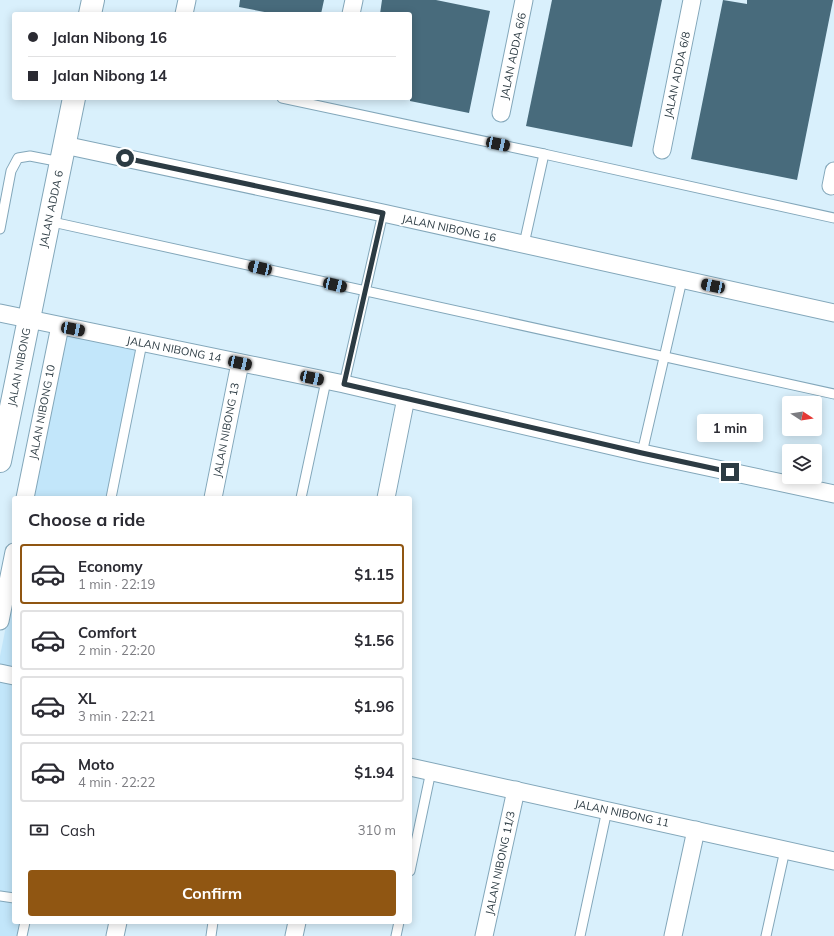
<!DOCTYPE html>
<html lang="en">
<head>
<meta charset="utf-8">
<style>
	body { margin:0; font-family:Mulish,sans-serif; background:#f7f7f7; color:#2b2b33; height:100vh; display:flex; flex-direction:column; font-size:15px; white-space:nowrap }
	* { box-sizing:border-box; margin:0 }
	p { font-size:13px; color:#7c7c81 }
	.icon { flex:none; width:22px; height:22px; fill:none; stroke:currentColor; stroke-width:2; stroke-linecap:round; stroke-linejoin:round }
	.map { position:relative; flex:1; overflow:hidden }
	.sheet { position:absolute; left:12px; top:496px; width:400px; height:428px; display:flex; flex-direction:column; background:#fff; border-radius:4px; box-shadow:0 2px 10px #0003 }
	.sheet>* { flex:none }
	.top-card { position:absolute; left:12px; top:12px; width:400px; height:88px; border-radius:4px; box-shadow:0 2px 10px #0003; display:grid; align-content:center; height:88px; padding:0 16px; background:#fff }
	.needle { width:26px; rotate:102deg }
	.fabs { position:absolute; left:782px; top:396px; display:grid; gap:8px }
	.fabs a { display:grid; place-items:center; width:40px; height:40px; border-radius:4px; background:#fff; box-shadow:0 2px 10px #0003; font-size:20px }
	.end { position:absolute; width:18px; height:18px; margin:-9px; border:5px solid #2c3b43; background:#fff; box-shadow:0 0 0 2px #fff }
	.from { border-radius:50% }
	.bubble { position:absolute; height:28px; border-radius:4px; background:#fff; box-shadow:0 2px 10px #0003; font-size:13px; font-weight:700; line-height:28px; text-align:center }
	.car { position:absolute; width:12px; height:24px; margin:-12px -6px; border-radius:5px; box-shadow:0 0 3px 1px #0007; background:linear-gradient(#222 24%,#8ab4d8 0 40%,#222 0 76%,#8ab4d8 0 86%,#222 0) }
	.top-card b { display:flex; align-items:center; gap:14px; height:38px; font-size:15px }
	.top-card b+b { border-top:1px solid #e1e1e2 }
	.top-card i { width:10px; height:10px; background:#2b2b33 }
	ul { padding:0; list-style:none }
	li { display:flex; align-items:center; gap:12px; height:60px; margin:0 8px 6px; padding:0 8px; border:2px solid #e1e1e2; border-radius:4px }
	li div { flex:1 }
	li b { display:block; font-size:15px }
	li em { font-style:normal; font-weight:700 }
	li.active { border-color:#905612 }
	li>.icon { width:36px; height:36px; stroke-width:1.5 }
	h2 { padding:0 16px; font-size:18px; line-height:48px }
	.pay { display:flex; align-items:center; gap:10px; height:44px; padding:0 16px; font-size:15px }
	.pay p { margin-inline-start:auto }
	.action { display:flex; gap:8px; margin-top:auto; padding:8px 16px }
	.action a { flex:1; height:46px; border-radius:4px; background:#905612; color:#fff; font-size:16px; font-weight:700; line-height:46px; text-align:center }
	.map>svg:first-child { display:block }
	.built { fill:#c2e6fa }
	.building { fill:#486b7c }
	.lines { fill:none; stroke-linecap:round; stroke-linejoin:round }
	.service-casing { stroke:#83a7ba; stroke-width:11 }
	.minor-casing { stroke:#83a7ba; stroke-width:19 }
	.tertiary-casing { stroke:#83a7ba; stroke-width:24 }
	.service { stroke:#fff; stroke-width:9 }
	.minor { stroke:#fff; stroke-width:17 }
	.tertiary { stroke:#fff; stroke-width:22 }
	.route { stroke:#2c3b43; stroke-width:5 }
	.labels { text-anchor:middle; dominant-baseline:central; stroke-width:4; stroke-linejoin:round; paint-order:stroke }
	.street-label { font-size:11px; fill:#2c3b43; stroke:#fff }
</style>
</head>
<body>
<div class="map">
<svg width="834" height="936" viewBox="0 0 834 936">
	<rect width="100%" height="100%" fill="#d9f0fc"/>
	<g class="built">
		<path d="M 64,334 L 136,348 L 107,498 L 32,498 Z"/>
		<path d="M 14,586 L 14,922 L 21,922 L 18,936 L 0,936 L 0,656 Z"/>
	</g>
	<g class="building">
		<path d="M 240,0 L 324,0 L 321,14 L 275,14 L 239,7 Z"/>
		<path d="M 382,0 L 436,0 L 490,11 L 469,113 L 410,101 L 410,14 L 380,14 Z"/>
		<path d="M 552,0 L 662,0 L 632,147 L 526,126 Z"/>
		<path d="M 723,0 L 747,4 L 747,0 L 833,0 L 797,180 L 691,159 Z"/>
	</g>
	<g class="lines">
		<g class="service-casing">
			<g id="service">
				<path d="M 282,98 L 544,154"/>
				<path d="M 48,221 L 834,394"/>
				<path d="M 0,229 L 11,171 L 18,158 L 30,156 L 61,162"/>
				<path d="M 524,244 L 544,154 L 834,218"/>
				<path d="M 344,384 L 383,213"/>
				<path d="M 642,453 L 682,280"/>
				<path d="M 111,498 L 142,343"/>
				<path d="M 301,498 L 326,381"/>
				<path d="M 410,871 L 431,771"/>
				<path d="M 0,896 L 14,898"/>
				<path d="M 22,936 L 25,922"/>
				<path d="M 211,936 L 213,922"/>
				<path d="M 396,936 L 399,922"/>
				<path d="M 580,936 L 607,810"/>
				<path d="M 766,936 L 785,850"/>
			</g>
		</g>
		<g class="minor-casing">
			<g id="minor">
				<path d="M 184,14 L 187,0"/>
				<path d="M 351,14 L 354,0"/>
				<path d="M 501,113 L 524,0"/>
				<path d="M 64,145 L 383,213 L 834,313"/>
				<path d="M 662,150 L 692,0"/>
				<path d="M 831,186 L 834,171"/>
				<path d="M 0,313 L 344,384 L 642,453 L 834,494"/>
				<path d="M 25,498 L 60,326"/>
				<path d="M 213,498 L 240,363"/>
				<path d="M 386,498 L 406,398"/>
				<path d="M 0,621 L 14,552"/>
				<path d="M 0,673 L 14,676"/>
				<path d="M 410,767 L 834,861"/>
				<path d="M 115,936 L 118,922"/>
				<path d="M 294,936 L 297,922"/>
				<path d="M 484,936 L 516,790"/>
				<path d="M 673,936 L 696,830"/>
			</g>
		</g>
		<g class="tertiary-casing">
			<g id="tertiary">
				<path d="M 90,14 L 93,0"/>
				<path d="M 0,461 L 74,98"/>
			</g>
		</g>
		<use href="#service" class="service"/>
		<use href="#minor" class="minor"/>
		<use href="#tertiary" class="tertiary"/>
	</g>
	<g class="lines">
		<path class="route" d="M 125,158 L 383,213 L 344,384 L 642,453 L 730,472"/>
	</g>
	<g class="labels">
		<g class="street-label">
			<text transform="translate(513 56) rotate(-78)">JALAN ADDA 6/6</text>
			<text transform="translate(677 75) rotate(-78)">JALAN ADDA 6/8</text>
			<text transform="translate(51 209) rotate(-78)">JALAN ADDA 6</text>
			<text transform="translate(449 228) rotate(12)">JALAN NIBONG 16</text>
			<text transform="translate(174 349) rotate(11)">JALAN NIBONG 14</text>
			<text transform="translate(19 367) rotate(-79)">JALAN NIBONG</text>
			<text transform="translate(42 412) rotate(-79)">JALAN NIBONG 10</text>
			<text transform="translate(226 430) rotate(-79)">JALAN NIBONG 13</text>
			<text transform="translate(622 813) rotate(12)">JALAN NIBONG 11</text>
			<text transform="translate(500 863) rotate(-78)">JALAN NIBONG 11/3</text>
		</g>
	</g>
</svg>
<div class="fabs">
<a><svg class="needle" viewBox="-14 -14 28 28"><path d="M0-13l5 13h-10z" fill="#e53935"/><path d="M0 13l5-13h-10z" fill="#7c7c81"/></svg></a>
<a><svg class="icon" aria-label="layers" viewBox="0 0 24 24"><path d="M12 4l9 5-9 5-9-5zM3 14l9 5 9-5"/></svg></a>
</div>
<i class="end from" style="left:125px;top:158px"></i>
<i class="end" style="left:730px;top:472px"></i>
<div class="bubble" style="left:697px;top:414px;width:66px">1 min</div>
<i class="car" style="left:498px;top:144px;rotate:102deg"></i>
<i class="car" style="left:260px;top:268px;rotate:283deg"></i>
<i class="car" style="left:335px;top:285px;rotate:103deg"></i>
<i class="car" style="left:713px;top:286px;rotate:282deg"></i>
<i class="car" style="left:73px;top:329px;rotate:101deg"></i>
<i class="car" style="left:240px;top:363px;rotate:102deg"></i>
<i class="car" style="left:312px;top:378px;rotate:102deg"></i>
<div class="top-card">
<b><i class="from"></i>Jalan Nibong 16</b>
<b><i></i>Jalan Nibong 14</b>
</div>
<section class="sheet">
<h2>Choose a ride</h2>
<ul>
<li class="active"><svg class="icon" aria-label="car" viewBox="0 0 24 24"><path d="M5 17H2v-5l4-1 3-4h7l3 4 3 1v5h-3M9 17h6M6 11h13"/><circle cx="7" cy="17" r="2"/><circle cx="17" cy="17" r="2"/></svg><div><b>Economy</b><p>1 min · 22:19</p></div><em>$1.15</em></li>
<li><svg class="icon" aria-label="car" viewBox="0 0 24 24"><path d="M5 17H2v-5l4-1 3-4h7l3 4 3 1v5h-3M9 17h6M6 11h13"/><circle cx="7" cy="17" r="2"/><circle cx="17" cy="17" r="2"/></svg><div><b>Comfort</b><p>2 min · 22:20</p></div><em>$1.56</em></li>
<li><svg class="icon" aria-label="car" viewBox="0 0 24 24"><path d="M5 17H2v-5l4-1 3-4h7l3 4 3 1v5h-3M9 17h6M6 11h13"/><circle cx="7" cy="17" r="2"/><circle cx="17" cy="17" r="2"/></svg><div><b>XL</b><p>3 min · 22:21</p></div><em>$1.96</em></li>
<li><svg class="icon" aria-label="car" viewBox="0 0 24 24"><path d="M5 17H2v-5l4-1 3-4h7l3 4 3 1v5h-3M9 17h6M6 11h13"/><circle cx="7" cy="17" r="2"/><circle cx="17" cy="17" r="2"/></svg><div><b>Moto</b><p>4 min · 22:22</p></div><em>$1.94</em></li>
</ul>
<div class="pay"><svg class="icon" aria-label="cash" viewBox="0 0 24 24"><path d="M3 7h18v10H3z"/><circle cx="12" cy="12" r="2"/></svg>Cash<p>310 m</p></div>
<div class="action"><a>Confirm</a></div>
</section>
</div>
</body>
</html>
